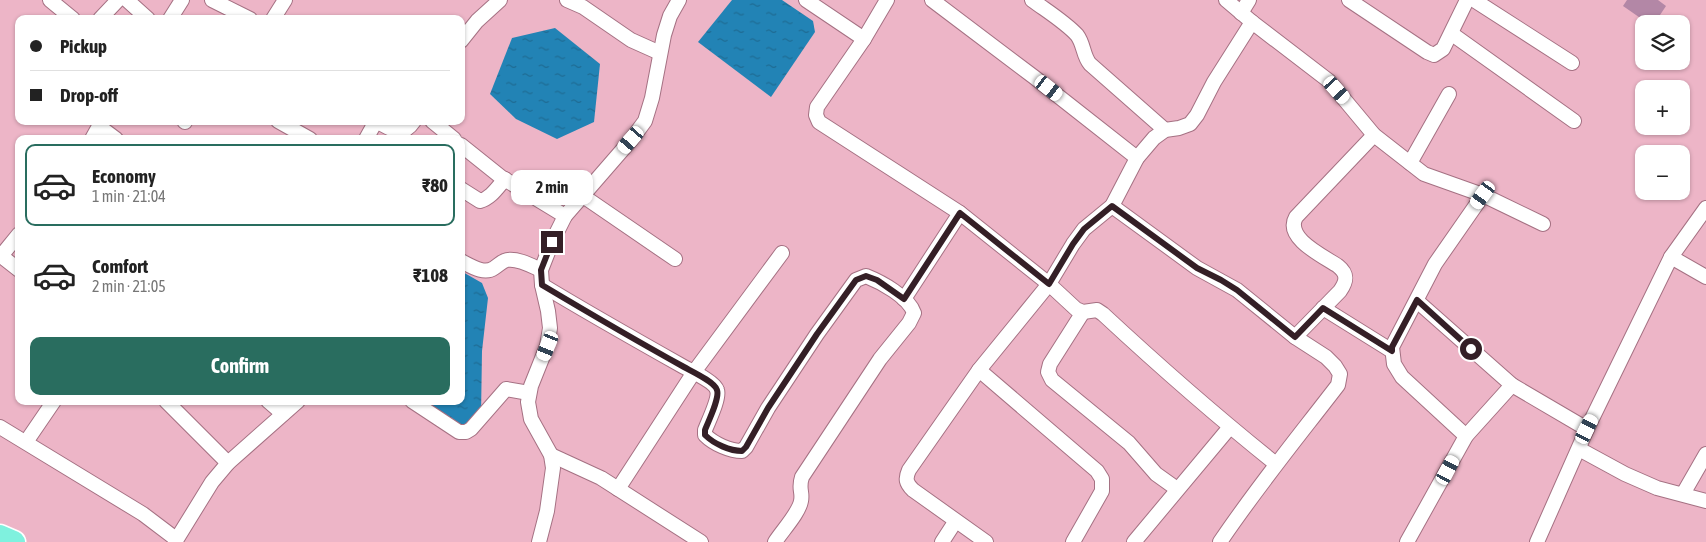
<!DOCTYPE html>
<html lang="en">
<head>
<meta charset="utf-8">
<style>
	body { margin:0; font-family:"Asap Condensed",sans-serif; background:#f2f2f2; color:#222; height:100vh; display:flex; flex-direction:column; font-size:19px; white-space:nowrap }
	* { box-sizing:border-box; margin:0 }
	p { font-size:16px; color:#767676 }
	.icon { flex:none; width:28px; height:28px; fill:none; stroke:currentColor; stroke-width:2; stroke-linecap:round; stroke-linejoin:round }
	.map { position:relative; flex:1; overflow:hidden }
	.drawer { position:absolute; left:15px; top:135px; width:450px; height:270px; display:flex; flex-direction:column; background:#fff; border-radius:10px; box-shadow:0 1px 4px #0004 }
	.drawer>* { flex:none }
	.top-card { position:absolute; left:15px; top:15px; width:450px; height:110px; border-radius:10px; box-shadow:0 1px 4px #0004; display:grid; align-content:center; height:110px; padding:0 15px; background:#fff }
	.controls { position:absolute; left:1635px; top:15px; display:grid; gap:10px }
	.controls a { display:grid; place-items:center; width:55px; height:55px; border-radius:10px; background:#fff; box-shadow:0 1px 4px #0004; font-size:25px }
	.end { position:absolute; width:22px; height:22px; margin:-11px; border:6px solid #341f26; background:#fff; box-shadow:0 0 0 2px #fff }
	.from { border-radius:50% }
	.bubble { position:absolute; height:35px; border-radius:10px; background:#fff; box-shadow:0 1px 4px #0004; font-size:16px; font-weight:700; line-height:35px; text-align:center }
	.car { position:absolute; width:15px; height:30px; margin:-15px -8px; border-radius:6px; box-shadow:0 0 4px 1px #0007; background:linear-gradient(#fff 24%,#345 0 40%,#fff 0 76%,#345 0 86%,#fff 0) }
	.top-card b { display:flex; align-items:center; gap:18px; height:48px; font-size:19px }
	.top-card b+b { border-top:1px solid #e0e0e0 }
	.top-card i { width:12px; height:12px; background:#222 }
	ul { padding:9px 0 0; list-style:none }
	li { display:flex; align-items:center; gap:15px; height:82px; margin:0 10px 8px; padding:0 5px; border:2px solid transparent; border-radius:10px }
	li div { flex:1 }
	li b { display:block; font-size:19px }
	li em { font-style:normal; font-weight:700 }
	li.active { border-color:#296d5f }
	li>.icon { width:45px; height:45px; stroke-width:1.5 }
	.action { display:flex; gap:10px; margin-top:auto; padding:10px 15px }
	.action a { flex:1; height:58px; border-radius:10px; background:#296d5f; color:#fff; font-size:20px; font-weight:700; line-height:58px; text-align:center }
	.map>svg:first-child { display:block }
	.water { fill:url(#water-ripples) }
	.building { fill:#b387a6 }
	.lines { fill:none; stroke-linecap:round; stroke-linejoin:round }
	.street-casing { stroke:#a57183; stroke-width:16 }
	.primary-casing { stroke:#fff; stroke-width:25 }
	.street { stroke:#fff; stroke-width:14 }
	.primary { stroke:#7ff1de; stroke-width:22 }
	.route { stroke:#341f26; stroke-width:6 }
</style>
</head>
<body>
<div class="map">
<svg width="1706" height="542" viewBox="0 0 1706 542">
	<defs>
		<pattern id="water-ripples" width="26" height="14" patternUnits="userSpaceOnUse" patternTransform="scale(1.25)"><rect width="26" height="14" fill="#2283b5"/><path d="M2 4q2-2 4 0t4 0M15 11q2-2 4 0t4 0" fill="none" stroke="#1e6b93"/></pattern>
	</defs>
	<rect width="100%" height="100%" fill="#edb5c7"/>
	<g class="water">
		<path d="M 732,0 L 782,0 L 813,21 L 815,32 L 771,97 L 698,42 Z"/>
		<path d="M 555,28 L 600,64 L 594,122 L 557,139 L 516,119 L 490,94 L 512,38 Z"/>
		<path d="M 461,271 L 482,283 L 488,298 L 482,351 L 481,416 L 464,429 L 423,401 L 461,401 Z"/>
	</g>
	<path class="building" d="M 1627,0 L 1658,0 L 1666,6 L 1656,21 L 1660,24 L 1649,24 L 1623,6 Z"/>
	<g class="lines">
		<g class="street-casing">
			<g id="street">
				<path d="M 50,0 L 73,19"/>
				<path d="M 127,0 L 148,19"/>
				<path d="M 212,0 L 250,19"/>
				<path d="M 567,0 L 583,7 L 631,40 L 660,53"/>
				<path d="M 806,0 L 864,39"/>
				<path d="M 887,0 L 864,39 L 817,107 L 816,115 L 819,122 L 960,213 L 1049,284 L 1076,309 L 1083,312 L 1097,310 L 1103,314 C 1159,366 1216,416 1276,464"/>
				<path d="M 932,0 L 1034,77 L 1137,158"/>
				<path d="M 1032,0 C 1047,11 1065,22 1077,35 C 1084,44 1083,56 1090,64 L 1165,130"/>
				<path d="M 1226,0 L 1252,22 L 1329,81 L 1374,135 L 1424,174 L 1483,195 L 1543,224"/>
				<path d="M 1349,0 L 1427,52 L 1434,55 L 1443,49 L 1467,0"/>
				<path d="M 1474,0 L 1572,63"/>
				<path d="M 1241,13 L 1249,0"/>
				<path d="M 100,19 L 118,0"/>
				<path d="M 170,19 L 182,0"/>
				<path d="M 273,19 L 285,0"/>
				<path d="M 1452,34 L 1574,121"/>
				<path d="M 461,41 L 477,21 L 500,0"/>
				<path d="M 184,121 L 185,122"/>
				<path d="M 278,121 L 310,139"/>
				<path d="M 376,121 C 391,129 402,139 414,121"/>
				<path d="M 432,121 L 454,139"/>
				<path d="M 100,127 L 116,139"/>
				<path d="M 92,139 L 102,121"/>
				<path d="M 366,139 L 376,121"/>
				<path d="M 461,145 L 501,177 L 565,216"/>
				<path d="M 1410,163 L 1449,94"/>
				<path d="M 461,189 L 480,201 C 491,198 497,188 505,179"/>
				<path d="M 583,196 L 675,259"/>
				<path d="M 1112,206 L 1197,268 L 1237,290 L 1295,337 L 1326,357 L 1335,366 L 1340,374 L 1338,385 C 1298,437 1257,487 1220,542"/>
				<path d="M 0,255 L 19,270"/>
				<path d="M 1,256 L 19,234"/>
				<path d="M 1671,257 L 1706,277"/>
				<path d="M 461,261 C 471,266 484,275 494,268 C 499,265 502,261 507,260 C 518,258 532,266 541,270"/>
				<path d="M 542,285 C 588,313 636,340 684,367 C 691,371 715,382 717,390 C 720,398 708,422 705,430 L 705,435 C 714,444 730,451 742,451 L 746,447 L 768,408 L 817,334 L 856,280 L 866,276 C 881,282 909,297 914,313 L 909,323 L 880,359 L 802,477 C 798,489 803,492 801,501 C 799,513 782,531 775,542"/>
				<path d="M 904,299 L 960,213"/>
				<path d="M 1417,301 L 1512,385 L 1587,429"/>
				<path d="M 1323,308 L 1392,351"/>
				<path d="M 1083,312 L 1050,364 L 1048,372 L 1052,380 L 1129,443 L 1156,474 L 1177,489"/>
				<path d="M 1295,337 L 1340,291 C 1347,281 1348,274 1338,266 C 1323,256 1284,238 1296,217 L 1374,135"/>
				<path d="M 979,370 L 1097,471 L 1102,479 L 1102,491 L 1073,542"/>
				<path d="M 166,401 L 228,463"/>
				<path d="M 268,401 L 283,414"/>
				<path d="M 412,401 L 459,432 L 466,432 L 471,429 L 506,389 L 529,393"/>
				<path d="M 0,427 L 143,514 L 176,539"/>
				<path d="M 1466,436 L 1402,377 L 1394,364 L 1392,347 L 1435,264 L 1483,195"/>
				<path d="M 26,442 L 54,401"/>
				<path d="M 1579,449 L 1625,474 L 1657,488 L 1706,501"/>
				<path d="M 551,455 L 601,478 L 701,542"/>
				<path d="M 618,489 L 694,372 L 782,253"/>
				<path d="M 1683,494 L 1706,454"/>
				<path d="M 175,542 L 212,482 L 228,463 L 298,401"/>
				<path d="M 539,542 L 547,511 L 553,468 L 551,455 L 531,419 L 528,402 L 531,386 L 547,346 L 550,328 L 548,311 L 542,285 L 541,270 L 552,242 L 565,216 L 631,140 L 645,121 L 652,98 L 664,35 L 670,16 L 679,0"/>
				<path d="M 942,542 L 955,522"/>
				<path d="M 986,542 L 913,490 C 906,483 905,479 909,470 L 979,370 L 1049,284 L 1073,244 L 1084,229 L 1112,206 L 1137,158 L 1154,138 L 1165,130 L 1179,128 L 1190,124 L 1197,115 L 1214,82 L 1252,22"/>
				<path d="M 1134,542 L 1230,427"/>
				<path d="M 1407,542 L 1466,436 L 1512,385"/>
				<path d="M 1537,542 L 1587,429 L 1671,257 L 1706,208"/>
			</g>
		</g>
		<g class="primary-casing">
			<path id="primary" d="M 0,536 L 14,542"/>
		</g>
		<use href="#street" class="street"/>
		<use href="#primary" class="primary"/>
	</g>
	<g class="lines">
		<path class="route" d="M 552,242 L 541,270 L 542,285 C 589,313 635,340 684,367 C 691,371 715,382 717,390 C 720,398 708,422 705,430 L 705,435 C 714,444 730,451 742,451 L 746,447 L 768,408 L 817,334 L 856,280 L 866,276 L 877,280 L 904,299 L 960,213 L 1049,284 L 1073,244 L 1084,229 L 1112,206 L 1197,268 L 1221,280 L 1237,290 L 1295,337 L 1323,308 L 1392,351 L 1392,347 L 1417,300 L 1471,349"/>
	</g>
</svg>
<div class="controls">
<a><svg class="icon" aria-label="layers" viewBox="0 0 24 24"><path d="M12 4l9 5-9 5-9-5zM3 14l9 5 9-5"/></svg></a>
<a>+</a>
<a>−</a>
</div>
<i class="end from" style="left:1471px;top:349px"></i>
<i class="end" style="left:552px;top:242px"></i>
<div class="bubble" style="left:511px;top:170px;width:82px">2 min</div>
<i class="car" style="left:1049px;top:88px;rotate:128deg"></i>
<i class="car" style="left:1337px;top:90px;rotate:138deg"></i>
<i class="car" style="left:631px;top:140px;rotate:221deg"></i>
<i class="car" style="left:1483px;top:195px;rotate:216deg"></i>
<i class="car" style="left:548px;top:346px;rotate:202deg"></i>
<i class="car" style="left:1587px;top:429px;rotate:26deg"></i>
<i class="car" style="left:1448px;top:470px;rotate:28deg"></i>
<div class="top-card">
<b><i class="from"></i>Pickup</b>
<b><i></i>Drop-off</b>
</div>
<section class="drawer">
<ul>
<li class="active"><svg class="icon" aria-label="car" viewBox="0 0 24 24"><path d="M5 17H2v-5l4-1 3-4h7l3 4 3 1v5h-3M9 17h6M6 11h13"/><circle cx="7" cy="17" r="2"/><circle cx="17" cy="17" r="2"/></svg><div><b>Economy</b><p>1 min · 21:04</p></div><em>₹80</em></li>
<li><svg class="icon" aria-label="car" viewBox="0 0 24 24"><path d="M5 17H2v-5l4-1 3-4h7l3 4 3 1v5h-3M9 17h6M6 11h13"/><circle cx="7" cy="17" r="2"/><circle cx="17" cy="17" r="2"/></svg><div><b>Comfort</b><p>2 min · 21:05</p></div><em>₹108</em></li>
</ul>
<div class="action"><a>Confirm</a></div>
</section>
</div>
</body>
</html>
